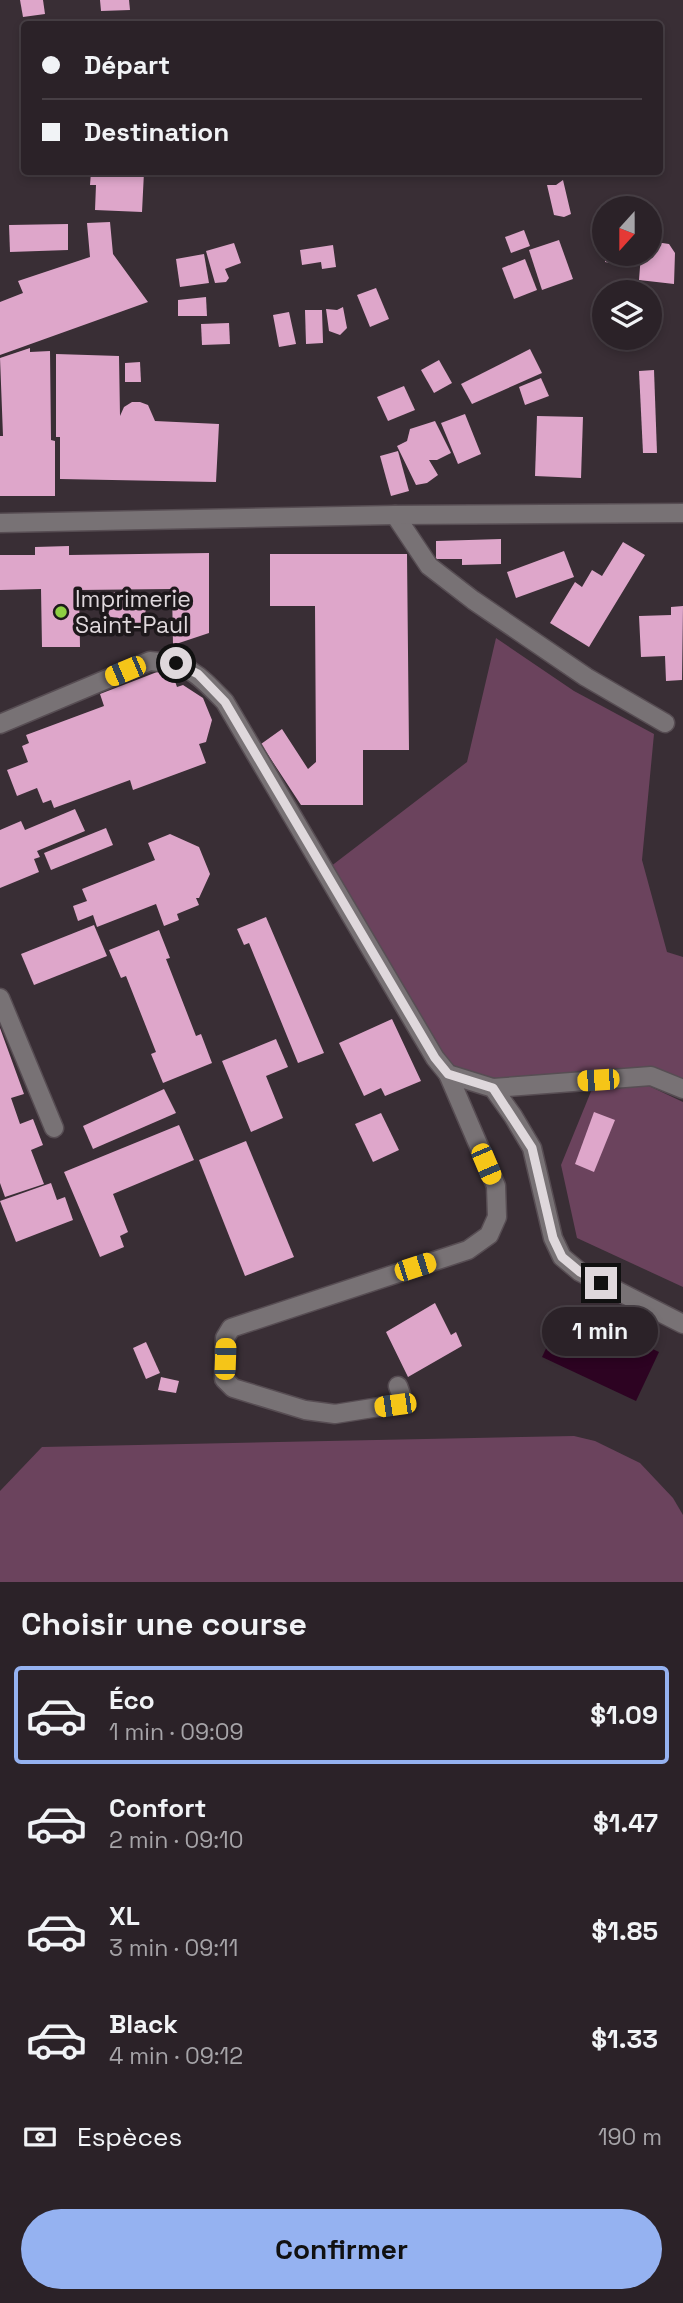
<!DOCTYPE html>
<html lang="fr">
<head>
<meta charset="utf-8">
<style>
	body { margin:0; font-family:"Space Grotesk",sans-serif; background:#332a30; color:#f1f3f6; height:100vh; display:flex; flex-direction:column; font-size:26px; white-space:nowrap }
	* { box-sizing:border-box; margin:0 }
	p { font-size:23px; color:#a6a4a8 }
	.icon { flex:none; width:38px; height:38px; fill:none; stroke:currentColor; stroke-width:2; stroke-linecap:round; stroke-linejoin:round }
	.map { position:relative; height:1582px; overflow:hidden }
	.drawer { display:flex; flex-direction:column; background:#2b2228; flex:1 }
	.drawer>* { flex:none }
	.hud { position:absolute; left:21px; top:21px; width:642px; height:154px; border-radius:7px; box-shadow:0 4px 10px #0003,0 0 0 2px #473f45; display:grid; align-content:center; height:154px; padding:0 21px; background:#2b2228 }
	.needle { width:46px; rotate:201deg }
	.fabs { position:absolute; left:592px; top:196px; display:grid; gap:14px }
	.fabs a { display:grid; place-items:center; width:70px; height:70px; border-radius:50%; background:#2b2228; box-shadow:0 4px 10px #0003,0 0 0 2px #473f45; font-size:35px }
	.end { position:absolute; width:32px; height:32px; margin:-16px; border:9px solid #dfd8dc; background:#111; box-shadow:0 0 0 4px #111 }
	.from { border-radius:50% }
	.bubble { position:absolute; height:49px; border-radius:24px; background:#2b2228; box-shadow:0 4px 10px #0003,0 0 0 2px #473f45; font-size:23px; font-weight:600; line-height:49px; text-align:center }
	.car { position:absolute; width:21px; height:42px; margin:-21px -10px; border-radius:9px; box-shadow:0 0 5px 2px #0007; background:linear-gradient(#f5c518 24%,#345 0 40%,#f5c518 0 76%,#345 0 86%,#f5c518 0) }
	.hud b { display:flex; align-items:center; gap:24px; height:66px; font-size:26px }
	.hud b+b { border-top:2px solid #473f45 }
	.hud i { width:18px; height:18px; background:#f1f3f6 }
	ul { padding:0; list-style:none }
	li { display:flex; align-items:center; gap:21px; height:98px; margin:0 14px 10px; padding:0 7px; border:4px solid transparent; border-radius:7px }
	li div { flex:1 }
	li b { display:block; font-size:26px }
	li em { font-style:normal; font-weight:600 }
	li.current { border-color:#95b2f1 }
	li>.icon { width:63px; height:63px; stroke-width:1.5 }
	h2 { padding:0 21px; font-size:32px; line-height:84px }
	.pay { display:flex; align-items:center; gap:18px; height:77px; padding:0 21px; font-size:26px }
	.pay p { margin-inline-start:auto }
	.action { display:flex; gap:14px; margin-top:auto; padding:14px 21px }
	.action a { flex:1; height:80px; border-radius:42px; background:#95b2f1; color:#111; font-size:28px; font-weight:600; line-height:80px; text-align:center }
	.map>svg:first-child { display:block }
	.green { fill:#6b435d }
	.water { fill:#2d0322 }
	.building { fill:#dea6ca }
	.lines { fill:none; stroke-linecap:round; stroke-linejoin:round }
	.minor-casing { stroke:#574d53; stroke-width:21 }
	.minor { stroke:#787275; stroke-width:18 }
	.route { stroke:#dfd8dc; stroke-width:9 }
	.poi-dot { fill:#8ece43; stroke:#1d181b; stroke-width:2.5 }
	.labels { text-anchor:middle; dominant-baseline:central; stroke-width:7; stroke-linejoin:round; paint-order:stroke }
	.poi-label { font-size:23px; fill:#dfd8dc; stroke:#1d181b; text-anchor:start }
</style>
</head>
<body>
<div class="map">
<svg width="683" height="1582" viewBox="0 0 683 1582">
	<rect width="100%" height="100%" fill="#392e35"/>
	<g class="green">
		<path d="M 496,638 L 574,691 L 654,734 L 642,860 L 667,952 L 683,957 L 683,1089 L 667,1082 L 493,1088 L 448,1074 L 326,870 L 467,762 Z"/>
		<path d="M 649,1086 L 683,1102 L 683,1287 L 577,1238 L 561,1165 L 592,1089 Z"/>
		<path d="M 574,1436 L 595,1441 L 640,1463 L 673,1498 L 683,1515 L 683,1582 L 0,1582 L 0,1491 L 42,1447 Z"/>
	</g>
	<path class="water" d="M 565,1308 L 659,1352 L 636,1401 L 542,1357 Z"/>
	<g class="building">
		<path d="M 20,0 L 43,0 L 45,14 L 23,17 Z"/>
		<path d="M 100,0 L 129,0 L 130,10 L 101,11 Z"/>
		<path d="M 91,172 L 144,172 L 142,212 L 95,210 L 96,185 L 90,185 Z"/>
		<path d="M 544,172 L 559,172 L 555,176 L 546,174 Z"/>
		<path d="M 563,180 L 571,214 L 564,217 L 554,215 L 547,185 L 556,185 Z"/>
		<path d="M 620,197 L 633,200 L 632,208 L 617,208 Z"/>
		<path d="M 110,222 L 113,254 L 148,302 L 0,355 L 0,302 L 23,293 L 18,281 L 90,257 L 87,223 Z"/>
		<path d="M 68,224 L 68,250 L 10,252 L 9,225 Z"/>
		<path d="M 524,230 L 530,246 L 511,253 L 505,237 Z"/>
		<path d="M 559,240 L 573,279 L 542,290 L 529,250 Z"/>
		<path d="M 649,241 L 669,244 L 675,253 L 674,284 L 639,280 L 641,254 L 649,254 Z"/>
		<path d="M 234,243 L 241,263 L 225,269 L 229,278 L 226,282 L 215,283 L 206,251 Z"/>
		<path d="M 333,245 L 336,267 L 322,269 L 321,262 L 302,265 L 300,250 Z"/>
		<path d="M 204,254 L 209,283 L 180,287 L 176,259 Z"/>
		<path d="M 606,254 L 624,254 L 622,265 L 605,262 Z"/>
		<path d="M 525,259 L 537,290 L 514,299 L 502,268 Z"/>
		<path d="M 376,288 L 389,319 L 370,327 L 357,295 Z"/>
		<path d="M 206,297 L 207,316 L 178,316 L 178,300 Z"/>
		<path d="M 343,307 L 347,328 L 340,335 L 329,331 L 326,309 L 337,310 Z"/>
		<path d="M 305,310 L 322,310 L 323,343 L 306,344 Z"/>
		<path d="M 289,312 L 296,344 L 279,347 L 273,315 Z"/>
		<path d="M 229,323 L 230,344 L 202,345 L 201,324 Z"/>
		<path d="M 30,348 L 30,352 L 50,351 L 51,440 L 55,441 L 55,496 L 0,496 L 0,436 L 3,436 L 0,358 Z"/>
		<path d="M 530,349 L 542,373 L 472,404 L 461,384 Z"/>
		<path d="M 56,354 L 119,356 L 120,416 L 124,407 L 132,402 L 140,402 L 148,405 L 155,421 L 219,424 L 216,482 L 60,479 L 60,437 L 56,437 Z"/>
		<path d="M 439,360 L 452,383 L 434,393 L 421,370 Z"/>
		<path d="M 140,362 L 141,382 L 125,382 L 125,363 Z"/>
		<path d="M 654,370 L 657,453 L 643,453 L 639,371 Z"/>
		<path d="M 541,378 L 549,396 L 525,405 L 519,387 Z"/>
		<path d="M 404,386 L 415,410 L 388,421 L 377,397 Z"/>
		<path d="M 465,414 L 481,454 L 458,464 L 441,423 Z"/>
		<path d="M 537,416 L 583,417 L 581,478 L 535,476 Z"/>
		<path d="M 435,421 L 451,453 L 437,460 L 429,460 L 438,475 L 427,483 L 416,485 L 397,446 L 407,441 L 410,429 Z"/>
		<path d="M 398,451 L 409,491 L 391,496 L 380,456 Z"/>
		<path d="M 501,539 L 501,564 L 462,565 L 462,559 L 436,559 L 436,541 Z"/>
		<path d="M 623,542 L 645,555 L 589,647 L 550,623 L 575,582 L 582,587 L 592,570 L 602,576 Z"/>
		<path d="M 69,546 L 69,555 L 209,553 L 209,633 L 173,645 L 172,589 L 79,590 L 80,647 L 42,647 L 41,589 L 0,590 L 0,555 L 35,555 L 35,547 Z"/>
		<path d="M 564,551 L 574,577 L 516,598 L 507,572 Z"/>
		<path d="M 270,554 L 407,554 L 409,750 L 363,750 L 363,805 L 301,805 L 261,744 L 282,729 L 308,769 L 316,762 L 315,606 L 270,606 Z"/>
		<path d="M 114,592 L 148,602 L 142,625 L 108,616 Z"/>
		<path d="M 683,606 L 682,680 L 666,681 L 665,656 L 641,657 L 639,616 L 671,615 L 671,607 Z"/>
		<path d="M 170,667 L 177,687 L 183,685 L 203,698 L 212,720 L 206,742 L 199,744 L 206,763 L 133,790 L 130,780 L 54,808 L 51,800 L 43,803 L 37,788 L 17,796 L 7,770 L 28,762 L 22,746 L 29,743 L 26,735 L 104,706 L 100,694 Z"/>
		<path d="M 75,809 L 85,831 L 37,851 L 40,857 L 34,859 L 39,872 L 0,888 L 0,830 L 21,821 L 25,830 Z"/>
		<path d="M 106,828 L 113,845 L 51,870 L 44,853 Z"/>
		<path d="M 170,834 L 199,847 L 210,874 L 199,898 L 196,898 L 199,905 L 177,914 L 179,920 L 164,926 L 156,904 L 97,927 L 93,915 L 78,921 L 73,906 L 87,901 L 82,889 L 155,860 L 148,843 Z"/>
		<path d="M 266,917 L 324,1053 L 298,1063 L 249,943 L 244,945 L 237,929 Z"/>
		<path d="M 94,925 L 107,956 L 34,985 L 21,954 Z"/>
		<path d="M 159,930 L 170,958 L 166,959 L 196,1036 L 201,1034 L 212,1063 L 163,1083 L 151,1054 L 156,1052 L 126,976 L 121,978 L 109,950 Z"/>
		<path d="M 392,1019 L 421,1081 L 385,1096 L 381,1088 L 364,1096 L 339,1043 Z"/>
		<path d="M 0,1028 L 24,1094 L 11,1098 L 20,1124 L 33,1119 L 43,1145 L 31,1150 L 44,1184 L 5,1197 L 0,1183 Z"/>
		<path d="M 276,1039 L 288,1067 L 266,1076 L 283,1118 L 251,1132 L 222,1061 Z"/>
		<path d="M 164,1089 L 176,1113 L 93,1149 L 83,1126 Z"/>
		<path d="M 594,1112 L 615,1120 L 594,1172 L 575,1164 Z"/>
		<path d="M 381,1113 L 399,1150 L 373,1162 L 355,1124 Z"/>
		<path d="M 179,1125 L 194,1160 L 113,1194 L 128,1232 L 120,1236 L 124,1247 L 100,1257 L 64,1172 Z"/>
		<path d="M 246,1141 L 294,1257 L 245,1276 L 199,1160 Z"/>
		<path d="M 51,1183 L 57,1200 L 65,1197 L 73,1220 L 16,1242 L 0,1201 Z"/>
		<path d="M 435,1303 L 451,1335 L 456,1332 L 462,1346 L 408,1377 L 386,1332 Z"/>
		<path d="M 146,1342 L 160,1373 L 146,1379 L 133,1348 Z"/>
		<path d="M 161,1377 L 179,1381 L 176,1393 L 158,1390 Z"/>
	</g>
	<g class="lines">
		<g class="minor-casing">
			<g id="minor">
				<path d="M 395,515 L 429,566 L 473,600 L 586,677 L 665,723"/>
				<path d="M 0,523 L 395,515 L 683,513"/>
				<path d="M 0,724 L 150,661 C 190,664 198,674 225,702 L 435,1058 L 448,1074 L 493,1088 L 513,1116 L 532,1148 L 553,1238 L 562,1257 L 580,1272 L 683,1324"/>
				<path d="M 0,998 L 54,1128"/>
				<path d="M 493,1088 L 651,1076 L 683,1089"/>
				<path d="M 398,1386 L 404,1403 L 335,1414 L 305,1410 L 233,1388 L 224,1379 L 225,1338 L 231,1328 L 468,1250 L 489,1235 L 497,1217 L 496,1186 L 448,1074"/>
			</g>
		</g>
		<use href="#minor" class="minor"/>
	</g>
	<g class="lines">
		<path class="route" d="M 176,663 L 198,674 L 225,702 L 435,1058 L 448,1074 L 493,1088 L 532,1148 L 553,1238 L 562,1257 L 580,1272 L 601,1283"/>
	</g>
	<circle class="poi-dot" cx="61" cy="612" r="7"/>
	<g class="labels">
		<g class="poi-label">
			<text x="75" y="599">Imprimerie<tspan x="75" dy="26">Saint-Paul</tspan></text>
		</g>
	</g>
</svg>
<div class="fabs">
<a><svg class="needle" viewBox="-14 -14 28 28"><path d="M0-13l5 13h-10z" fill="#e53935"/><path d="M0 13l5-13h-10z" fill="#a6a4a8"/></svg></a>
<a><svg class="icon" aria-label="layers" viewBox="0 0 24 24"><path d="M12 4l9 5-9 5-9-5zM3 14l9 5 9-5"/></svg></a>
</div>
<i class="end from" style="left:176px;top:663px"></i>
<i class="end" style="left:601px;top:1283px"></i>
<div class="bubble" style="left:542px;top:1307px;width:116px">1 min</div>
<i class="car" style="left:125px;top:671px;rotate:247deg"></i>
<i class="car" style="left:598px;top:1080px;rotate:266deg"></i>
<i class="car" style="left:486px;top:1164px;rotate:157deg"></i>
<i class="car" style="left:415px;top:1267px;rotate:72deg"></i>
<i class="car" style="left:225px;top:1359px;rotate:2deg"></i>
<i class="car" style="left:395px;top:1405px;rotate:262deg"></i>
<div class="hud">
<b><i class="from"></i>Départ</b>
<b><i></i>Destination</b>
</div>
</div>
<section class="drawer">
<h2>Choisir une course</h2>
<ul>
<li class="current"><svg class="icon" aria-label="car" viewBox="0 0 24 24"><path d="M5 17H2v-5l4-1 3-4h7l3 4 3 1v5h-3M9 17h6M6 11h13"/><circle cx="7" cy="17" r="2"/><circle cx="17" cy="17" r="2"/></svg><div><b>Éco</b><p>1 min · 09:09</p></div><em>$1.09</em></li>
<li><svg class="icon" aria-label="car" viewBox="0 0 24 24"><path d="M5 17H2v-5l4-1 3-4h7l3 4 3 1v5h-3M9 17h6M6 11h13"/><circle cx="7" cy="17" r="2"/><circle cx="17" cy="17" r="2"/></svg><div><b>Confort</b><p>2 min · 09:10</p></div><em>$1.47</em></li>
<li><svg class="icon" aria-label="car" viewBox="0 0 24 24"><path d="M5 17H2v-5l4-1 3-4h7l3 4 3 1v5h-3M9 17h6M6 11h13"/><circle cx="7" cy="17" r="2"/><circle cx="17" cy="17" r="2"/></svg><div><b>XL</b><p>3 min · 09:11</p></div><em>$1.85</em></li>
<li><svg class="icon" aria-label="car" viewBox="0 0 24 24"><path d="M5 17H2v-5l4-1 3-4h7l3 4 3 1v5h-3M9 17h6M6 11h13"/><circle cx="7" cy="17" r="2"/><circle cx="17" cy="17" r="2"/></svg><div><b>Black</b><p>4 min · 09:12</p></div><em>$1.33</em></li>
</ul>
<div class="pay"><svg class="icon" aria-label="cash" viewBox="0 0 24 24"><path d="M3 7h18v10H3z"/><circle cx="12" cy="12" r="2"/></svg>Espèces<p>190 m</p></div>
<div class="action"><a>Confirmer</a></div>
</section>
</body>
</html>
